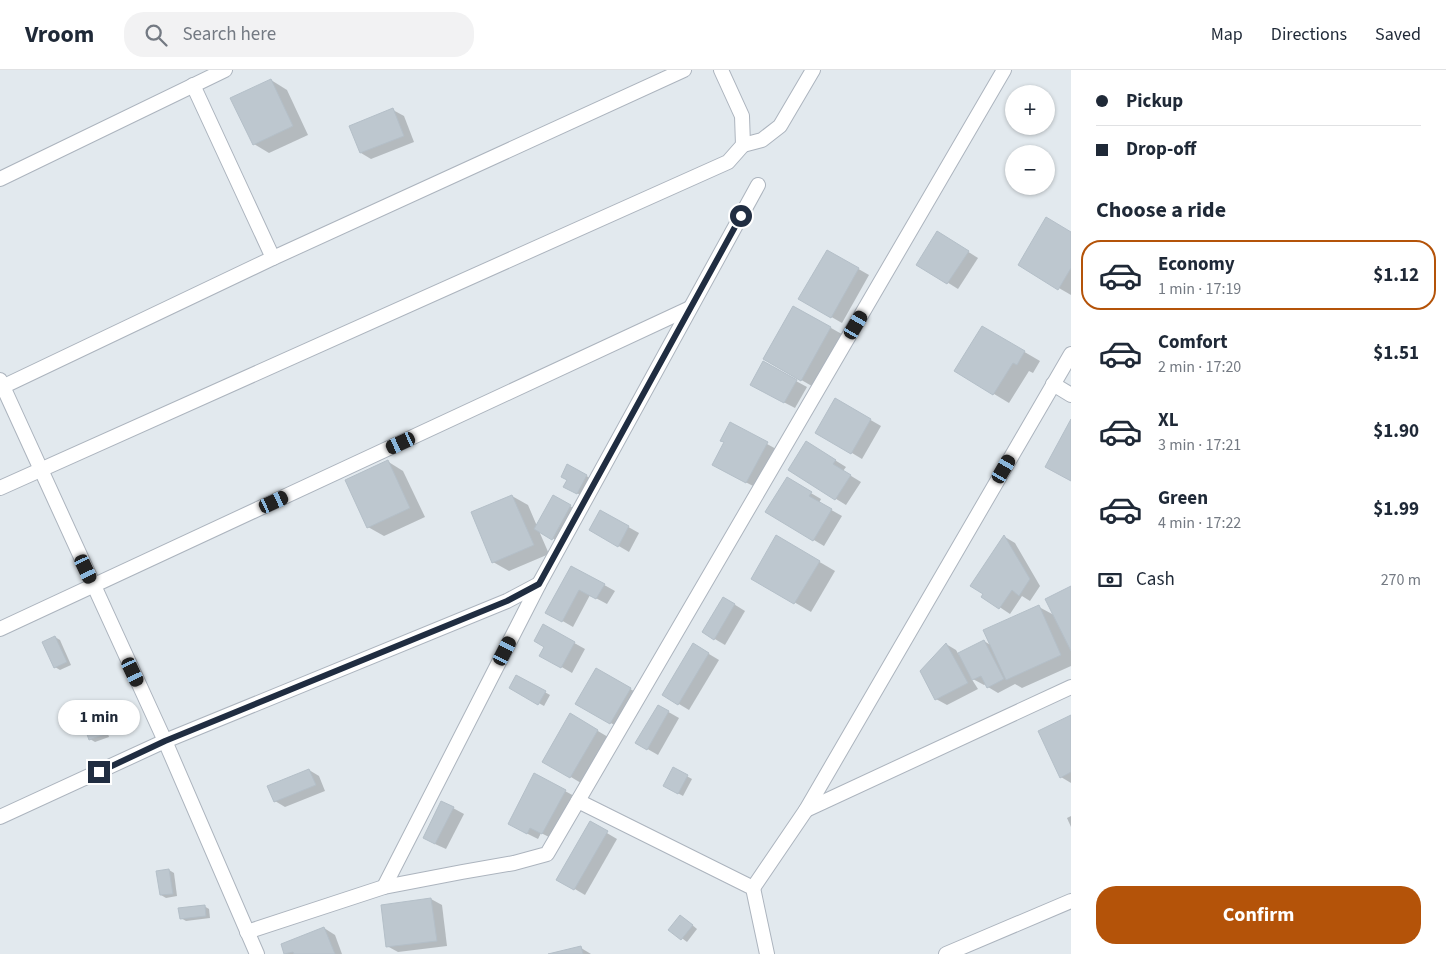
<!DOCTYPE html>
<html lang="en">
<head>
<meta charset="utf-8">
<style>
	body { margin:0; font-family:"Source Sans 3",sans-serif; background:#f2f2f3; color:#1f2937; height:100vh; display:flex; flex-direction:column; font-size:19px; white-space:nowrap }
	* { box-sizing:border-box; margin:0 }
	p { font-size:16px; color:#747a83 }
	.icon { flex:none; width:28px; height:28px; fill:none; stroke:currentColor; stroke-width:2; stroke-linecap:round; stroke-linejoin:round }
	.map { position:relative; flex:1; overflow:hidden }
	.sheet { display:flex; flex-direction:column; background:#fff; width:375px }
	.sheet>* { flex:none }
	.banner { display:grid; align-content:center; height:110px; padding:0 25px; background:#fff }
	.fabs { position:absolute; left:1005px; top:15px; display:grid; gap:10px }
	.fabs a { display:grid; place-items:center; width:50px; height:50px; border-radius:50%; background:#fff; box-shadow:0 1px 4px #0004; font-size:25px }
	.end { position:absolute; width:22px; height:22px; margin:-11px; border:6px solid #202d41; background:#fff; box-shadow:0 0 0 2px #fff }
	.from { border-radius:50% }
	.bubble { position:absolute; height:35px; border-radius:18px; background:#fff; box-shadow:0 1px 4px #0004; font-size:16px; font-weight:700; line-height:35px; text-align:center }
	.car { position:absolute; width:15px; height:30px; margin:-15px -8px; border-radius:6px; box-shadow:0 0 4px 1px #0007; background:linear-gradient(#222 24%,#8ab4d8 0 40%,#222 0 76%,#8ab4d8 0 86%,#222 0) }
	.banner b { display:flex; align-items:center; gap:18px; height:48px; font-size:19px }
	.banner b+b { border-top:1px solid #e0e1e3 }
	.banner i { width:12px; height:12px; background:#1f2937 }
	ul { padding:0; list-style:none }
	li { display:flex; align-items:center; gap:15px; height:70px; margin:0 10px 8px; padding:0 15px; border:2px solid transparent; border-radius:20px }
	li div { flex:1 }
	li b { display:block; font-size:19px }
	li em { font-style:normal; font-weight:700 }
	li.current { border-color:#b45309 }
	li>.icon { width:45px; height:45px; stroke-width:1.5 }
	h2 { padding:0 25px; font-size:22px; line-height:60px }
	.pay { display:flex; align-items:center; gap:12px; height:55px; padding:0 25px; font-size:19px }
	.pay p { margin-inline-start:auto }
	.action { display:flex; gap:10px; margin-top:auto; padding:10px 25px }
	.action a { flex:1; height:58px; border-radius:20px; background:#b45309; color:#fff; font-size:20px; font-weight:700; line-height:58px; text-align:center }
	header { display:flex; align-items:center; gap:30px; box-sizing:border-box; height:70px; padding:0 25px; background:#fff; border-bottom:1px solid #e0e1e3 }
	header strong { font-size:24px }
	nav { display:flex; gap:28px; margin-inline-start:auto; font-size:18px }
	.search { width:350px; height:45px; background:#f2f2f3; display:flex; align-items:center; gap:12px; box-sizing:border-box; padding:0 18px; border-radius:20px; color:#747a83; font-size:19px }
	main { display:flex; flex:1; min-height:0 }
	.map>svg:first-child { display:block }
	.shadow { fill:#0003 }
	.building { fill:#bdc7cf; stroke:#b4bfc8 }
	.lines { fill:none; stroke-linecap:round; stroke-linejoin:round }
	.minor-casing { stroke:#acb4be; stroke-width:16 }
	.minor { stroke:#fff; stroke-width:14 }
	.route { stroke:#202d41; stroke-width:6 }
</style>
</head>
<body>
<header>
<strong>Vroom</strong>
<div class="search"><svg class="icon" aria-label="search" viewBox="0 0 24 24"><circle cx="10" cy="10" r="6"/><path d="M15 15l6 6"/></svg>Search here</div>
<nav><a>Map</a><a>Directions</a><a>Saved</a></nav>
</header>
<main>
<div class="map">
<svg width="1071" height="884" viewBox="0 0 1071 884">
	<rect width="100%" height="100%" fill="#e2e9ee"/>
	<g class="shadow">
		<path d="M 271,10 L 287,20 L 308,65 L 269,83 L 254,74 Z"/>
		<path d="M 393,40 L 404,46 L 414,72 L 371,89 L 361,83 Z"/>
		<path d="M 1071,164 L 1071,225 L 1019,195 Z"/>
		<path d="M 948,169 L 978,188 L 958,219 L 918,194 Z"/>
		<path d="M 827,181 L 869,205 L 842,253 L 800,229 Z"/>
		<path d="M 794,237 L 847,267 L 817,319 L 765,289 Z"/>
		<path d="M 982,257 L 1040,291 L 1033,303 L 1029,301 L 1009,333 L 956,301 Z"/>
		<path d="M 796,311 L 807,317 L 795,338 L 762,321 Z"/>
		<path d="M 836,330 L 881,356 L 862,389 L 817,362 Z"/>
		<path d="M 730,354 L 778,380 L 757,418 L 724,401 L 725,372 Z"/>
		<path d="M 817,379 L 846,397 L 843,401 L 861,412 L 846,435 L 789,400 Z"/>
		<path d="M 387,391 L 403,401 L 425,447 L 384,466 L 368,457 Z"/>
		<path d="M 568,396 L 592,409 L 582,426 L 565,416 L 568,410 Z"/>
		<path d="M 787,409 L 821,429 L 819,433 L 842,446 L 824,476 L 767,442 Z"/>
		<path d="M 512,426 L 528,435 L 537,456 L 553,427 L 581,442 L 563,474 L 539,461 L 549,484 L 509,501 L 493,492 Z"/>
		<path d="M 600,441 L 639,463 L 629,482 L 590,459 Z"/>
		<path d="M 777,467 L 835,501 L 811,542 L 753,508 Z"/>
		<path d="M 1005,467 L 1015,473 L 1040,516 L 1030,531 L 1022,526 L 1010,544 L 983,526 Z"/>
		<path d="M 572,497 L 615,521 L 607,534 L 590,525 L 573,557 L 547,542 Z"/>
		<path d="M 1071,518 L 1071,596 L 1022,618 L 1015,614 L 998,623 L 988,617 L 986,614 L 984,615 L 971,608 L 978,619 L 947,635 L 936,629 L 946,574 L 956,580 L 959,585 L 984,571 L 992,576 L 1039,537 L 1054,545 Z"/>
		<path d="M 724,528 L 745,541 L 725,575 L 703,562 Z"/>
		<path d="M 544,556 L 585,579 L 572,603 L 541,585 L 546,577 Z"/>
		<path d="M 55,567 L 60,570 L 71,595 L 60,600 L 55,597 Z"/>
		<path d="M 694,575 L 719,590 L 689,640 L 664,625 Z"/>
		<path d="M 596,600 L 641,625 L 621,659 L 577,633 Z"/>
		<path d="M 517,606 L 550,625 L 544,636 L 510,617 Z"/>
		<path d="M 658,636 L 679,648 L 658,685 L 637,673 Z"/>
		<path d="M 571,645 L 608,667 L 581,713 L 544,691 Z"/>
		<path d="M 1071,647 L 1071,713 L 1061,707 Z"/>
		<path d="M 99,648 L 104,651 L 109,667 L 95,672 L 90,669 Z"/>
		<path d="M 674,699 L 692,709 L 683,726 L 665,716 Z"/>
		<path d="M 309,700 L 319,706 L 325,721 L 285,737 L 275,731 Z"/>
		<path d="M 565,721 L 576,727 L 553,769 L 541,763 L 538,769 L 520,760 Z"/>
		<path d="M 442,732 L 464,744 L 446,779 L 435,774 Z"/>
		<path d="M 1071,746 L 1071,757 L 1067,748 Z"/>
		<path d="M 590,753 L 617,769 L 585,825 L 558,809 Z"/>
		<path d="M 169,800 L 174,803 L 177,826 L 166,828 L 161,825 Z"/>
		<path d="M 431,829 L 442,835 L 447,876 L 398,882 L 387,876 L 382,836 Z"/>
		<path d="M 204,836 L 209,839 L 210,848 L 186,851 L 181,848 Z"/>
		<path d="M 685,849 L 697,859 L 687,872 L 670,859 Z"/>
		<path d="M 324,858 L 335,865 L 342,884 L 286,884 L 282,875 Z"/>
		<path d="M 581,878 L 591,884 L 553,884 Z"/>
	</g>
	<g class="building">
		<path d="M 271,9 L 293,56 L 253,75 L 230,28 Z"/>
		<path d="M 393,38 L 404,66 L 360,83 L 349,56 Z"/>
		<path d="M 1046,147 L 1071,162 L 1071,198 L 1058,220 L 1018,195 Z"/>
		<path d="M 937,161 L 969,181 L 947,214 L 916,195 Z"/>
		<path d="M 827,180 L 859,198 L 831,248 L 798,229 Z"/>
		<path d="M 793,236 L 831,257 L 801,311 L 763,289 Z"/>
		<path d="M 982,256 L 1025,281 L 1017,295 L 1013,293 L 993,325 L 954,301 Z"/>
		<path d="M 763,291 L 797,310 L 784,333 L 750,315 Z"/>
		<path d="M 835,328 L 871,349 L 851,384 L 815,363 Z"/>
		<path d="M 1071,349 L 1071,411 L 1045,397 Z"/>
		<path d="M 730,352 L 768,372 L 746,413 L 712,395 L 724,372 L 720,371 Z"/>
		<path d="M 806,371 L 836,390 L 833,394 L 851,405 L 835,430 L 788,400 Z"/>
		<path d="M 388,390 L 410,438 L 367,458 L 345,410 Z"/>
		<path d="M 567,394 L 587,405 L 577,424 L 563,417 L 567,410 L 561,407 Z"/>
		<path d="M 787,407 L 812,422 L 809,426 L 832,439 L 813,471 L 765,442 Z"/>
		<path d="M 512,425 L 534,475 L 492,493 L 471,442 Z"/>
		<path d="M 553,425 L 571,435 L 552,470 L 534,459 Z"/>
		<path d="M 600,440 L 629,456 L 618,477 L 589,460 Z"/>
		<path d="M 776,465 L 820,491 L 794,534 L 751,509 Z"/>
		<path d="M 1004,465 L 1030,509 L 1019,526 L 1012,520 L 999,539 L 981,527 L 983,524 L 970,516 Z"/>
		<path d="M 571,496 L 605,514 L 596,529 L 579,520 L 562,552 L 545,543 Z"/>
		<path d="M 1071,516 L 1071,581 L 1045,529 Z"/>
		<path d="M 723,527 L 735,534 L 714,570 L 702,562 Z"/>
		<path d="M 1039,535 L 1061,585 L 1006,610 L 983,560 Z"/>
		<path d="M 543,554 L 575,572 L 561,598 L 539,586 L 544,577 L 534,571 Z"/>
		<path d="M 55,566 L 67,592 L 54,598 L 42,572 Z"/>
		<path d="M 984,570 L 1004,609 L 987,618 L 981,606 L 972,610 L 958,583 Z"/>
		<path d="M 693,573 L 709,583 L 678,635 L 662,625 Z"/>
		<path d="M 946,573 L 968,613 L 935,630 L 920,601 Z"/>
		<path d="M 596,598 L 631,618 L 610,654 L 575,634 Z"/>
		<path d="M 516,605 L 546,621 L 538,635 L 509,618 Z"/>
		<path d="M 658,635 L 669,641 L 647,680 L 635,673 Z"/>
		<path d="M 570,643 L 598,660 L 570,708 L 542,692 Z"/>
		<path d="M 1071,645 L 1071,702 L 1060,708 L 1038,661 Z"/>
		<path d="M 99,647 L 105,664 L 89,670 L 83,653 Z"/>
		<path d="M 673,697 L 688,705 L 678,724 L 663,716 Z"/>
		<path d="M 309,699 L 316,715 L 274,732 L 267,716 Z"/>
		<path d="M 534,703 L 566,720 L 542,764 L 530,758 L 527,764 L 508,754 Z"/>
		<path d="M 441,731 L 454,737 L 435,774 L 423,768 Z"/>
		<path d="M 590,751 L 608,761 L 574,820 L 556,810 Z"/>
		<path d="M 169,799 L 173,824 L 160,825 L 156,801 Z"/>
		<path d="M 431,828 L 437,871 L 386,877 L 381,835 Z"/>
		<path d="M 205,835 L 206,846 L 180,849 L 178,838 Z"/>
		<path d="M 680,845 L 693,855 L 681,870 L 668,860 Z"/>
		<path d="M 324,857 L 335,884 L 294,884 L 293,882 L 284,884 L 281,874 Z"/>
		<path d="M 581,876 L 583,884 L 548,884 Z"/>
	</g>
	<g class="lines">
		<g class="minor-casing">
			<g id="minor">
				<path d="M 193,15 L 273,188"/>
				<path d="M 743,75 L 762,70 L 780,56 L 813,0"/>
				<path d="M 0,109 L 225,0"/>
				<path d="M 0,310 L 165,671 L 257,884"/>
				<path d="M 1053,314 L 1071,325"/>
				<path d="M 0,318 L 273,188 L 684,0"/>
				<path d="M 0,418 L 728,92 L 743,75 L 742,46 L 721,0"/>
				<path d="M 0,559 L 690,238"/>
				<path d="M 578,731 L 753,818 L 767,884"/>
				<path d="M 806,740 L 1071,617"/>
				<path d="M 0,747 L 165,671 L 507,531 L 539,514"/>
				<path d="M 384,817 L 539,514 L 758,115"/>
				<path d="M 753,818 L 806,740 L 1071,284"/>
				<path d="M 247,862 L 384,817 L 462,802 L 514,793 L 547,784 L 1004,0"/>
				<path d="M 946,884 L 1071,831"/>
			</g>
		</g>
		<use href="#minor" class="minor"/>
	</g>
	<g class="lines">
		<path class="route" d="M 99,702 L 165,671 L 507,531 L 539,514 L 741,146"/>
	</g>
</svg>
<div class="fabs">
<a>+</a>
<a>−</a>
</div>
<i class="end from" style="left:741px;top:146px"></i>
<i class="end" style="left:99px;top:702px"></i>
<div class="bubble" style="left:58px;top:630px;width:82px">1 min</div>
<i class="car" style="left:856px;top:255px;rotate:30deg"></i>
<i class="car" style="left:401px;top:373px;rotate:245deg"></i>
<i class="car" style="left:1004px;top:399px;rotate:30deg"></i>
<i class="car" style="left:274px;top:432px;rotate:65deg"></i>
<i class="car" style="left:86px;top:499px;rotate:155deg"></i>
<i class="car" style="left:505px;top:581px;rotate:27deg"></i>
<i class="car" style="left:133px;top:602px;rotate:155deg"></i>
</div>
<section class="sheet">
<div class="banner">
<b><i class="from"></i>Pickup</b>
<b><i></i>Drop-off</b>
</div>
<h2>Choose a ride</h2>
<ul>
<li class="current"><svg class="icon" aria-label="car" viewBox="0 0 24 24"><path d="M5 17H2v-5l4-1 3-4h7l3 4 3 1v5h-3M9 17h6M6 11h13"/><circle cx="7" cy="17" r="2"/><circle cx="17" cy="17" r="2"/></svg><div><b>Economy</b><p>1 min · 17:19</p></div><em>$1.12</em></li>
<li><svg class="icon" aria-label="car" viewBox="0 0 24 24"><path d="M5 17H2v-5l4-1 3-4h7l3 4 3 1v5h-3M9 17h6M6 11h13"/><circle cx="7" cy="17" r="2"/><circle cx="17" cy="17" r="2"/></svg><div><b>Comfort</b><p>2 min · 17:20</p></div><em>$1.51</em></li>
<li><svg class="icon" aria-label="car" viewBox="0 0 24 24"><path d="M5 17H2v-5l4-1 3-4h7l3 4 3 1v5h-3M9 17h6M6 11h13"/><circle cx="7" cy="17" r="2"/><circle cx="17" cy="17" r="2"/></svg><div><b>XL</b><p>3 min · 17:21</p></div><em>$1.90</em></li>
<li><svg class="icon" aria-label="car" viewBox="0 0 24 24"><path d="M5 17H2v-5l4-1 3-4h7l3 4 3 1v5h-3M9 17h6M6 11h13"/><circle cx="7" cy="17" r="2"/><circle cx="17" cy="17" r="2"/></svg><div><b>Green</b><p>4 min · 17:22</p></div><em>$1.99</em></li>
</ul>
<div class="pay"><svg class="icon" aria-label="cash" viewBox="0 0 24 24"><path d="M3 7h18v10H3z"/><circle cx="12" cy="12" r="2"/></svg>Cash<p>270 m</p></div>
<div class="action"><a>Confirm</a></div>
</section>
</main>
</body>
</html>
